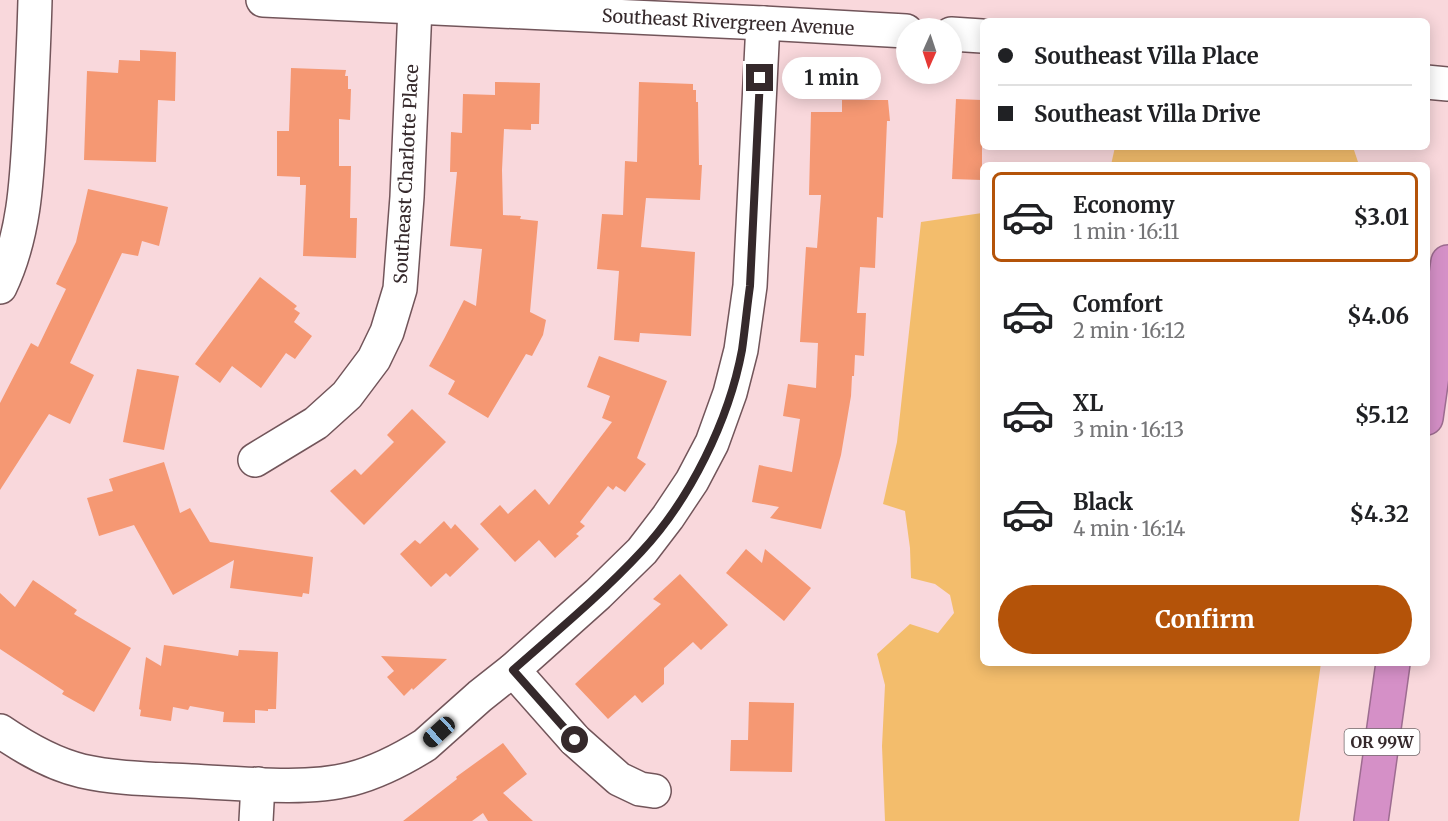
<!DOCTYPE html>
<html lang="en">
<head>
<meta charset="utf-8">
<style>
	body { margin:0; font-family:Merriweather,serif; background:#f6f6f6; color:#202124; height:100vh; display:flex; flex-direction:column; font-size:22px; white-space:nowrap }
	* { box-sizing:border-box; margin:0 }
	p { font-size:20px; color:#757577 }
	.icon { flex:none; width:33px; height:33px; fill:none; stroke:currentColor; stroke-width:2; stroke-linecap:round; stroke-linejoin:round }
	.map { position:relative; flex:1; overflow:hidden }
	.sheet { position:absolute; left:980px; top:162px; width:450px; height:504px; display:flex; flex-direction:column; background:#fff; border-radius:9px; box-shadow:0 3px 15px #0003 }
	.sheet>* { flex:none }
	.hud { position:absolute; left:980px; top:18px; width:450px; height:132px; border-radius:9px; box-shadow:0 3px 15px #0003; display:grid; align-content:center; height:132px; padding:0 18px; background:#fff }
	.needle { width:39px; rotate:183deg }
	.buttons { position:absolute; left:896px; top:18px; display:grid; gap:12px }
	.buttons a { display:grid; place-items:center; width:66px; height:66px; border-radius:50%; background:#fff; box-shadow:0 3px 15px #0003; font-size:30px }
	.end { position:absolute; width:27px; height:27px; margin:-14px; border:8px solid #35292b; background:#fff; box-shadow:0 0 0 3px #fff }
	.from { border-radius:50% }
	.bubble { position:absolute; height:42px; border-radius:21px; background:#fff; box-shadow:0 3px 15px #0003; font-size:20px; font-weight:700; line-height:42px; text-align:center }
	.car { position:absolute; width:18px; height:36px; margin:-18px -9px; border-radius:8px; box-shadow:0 0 4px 2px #0007; background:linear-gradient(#222 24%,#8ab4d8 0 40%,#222 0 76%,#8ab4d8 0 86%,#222 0) }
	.hud b { display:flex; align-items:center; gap:21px; height:57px; font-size:22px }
	.hud b+b { border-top:2px solid #e0e0e0 }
	.hud i { width:15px; height:15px; background:#202124 }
	ul { padding:10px 0 0; list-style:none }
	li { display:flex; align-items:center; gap:18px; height:90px; margin:0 12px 9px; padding:0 6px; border:3px solid transparent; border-radius:9px }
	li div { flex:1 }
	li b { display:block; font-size:22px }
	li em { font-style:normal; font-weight:700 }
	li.on { border-color:#b45309 }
	li>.icon { width:54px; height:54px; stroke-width:1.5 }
	.button { display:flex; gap:12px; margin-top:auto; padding:12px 18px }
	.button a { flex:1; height:69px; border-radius:36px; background:#b45309; color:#fff; font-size:24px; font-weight:700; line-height:69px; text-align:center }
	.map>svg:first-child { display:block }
	.green { fill:#f3bd6c }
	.building { fill:#f59873 }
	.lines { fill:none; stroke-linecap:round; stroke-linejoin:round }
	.minor-casing { stroke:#72555a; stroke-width:36 }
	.highway-casing { stroke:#9d6c90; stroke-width:36 }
	.minor { stroke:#fff; stroke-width:33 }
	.highway { stroke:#d590c7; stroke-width:33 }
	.route { stroke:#35292b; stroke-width:8 }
	.labels { text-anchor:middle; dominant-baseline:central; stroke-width:6; stroke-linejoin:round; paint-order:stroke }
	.shield { fill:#fff; stroke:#72696b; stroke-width:1.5 }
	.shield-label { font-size:16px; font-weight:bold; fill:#35292b }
	.street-label { font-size:18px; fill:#35292b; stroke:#fff }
</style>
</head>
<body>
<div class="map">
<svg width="1448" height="821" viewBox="0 0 1448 821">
	<rect width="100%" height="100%" fill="#f9d8dc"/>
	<g class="green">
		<path d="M 1115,147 L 1353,147 L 1359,165 L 1111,165 Z"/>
		<path d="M 982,213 L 982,663 L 1321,663 L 1299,821 L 885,821 L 882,746 L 885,685 L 877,654 L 910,624 L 938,633 L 954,613 L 950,595 L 935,584 L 911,578 L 910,548 L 905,511 L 883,504 L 897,442 L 921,222 Z"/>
	</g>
	<g class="building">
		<path d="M 140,50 L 176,52 L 175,101 L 158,100 L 156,162 L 84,160 L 87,71 L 118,73 L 119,60 L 140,61 Z"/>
		<path d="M 291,68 L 346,70 L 345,76 L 348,76 L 348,89 L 351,89 L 350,120 L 339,119 L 339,166 L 351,166 L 350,218 L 357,218 L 356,258 L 303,256 L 306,185 L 300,185 L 300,177 L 277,176 L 277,131 L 289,131 Z"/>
		<path d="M 495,82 L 540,83 L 539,124 L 531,124 L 531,130 L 504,129 L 502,170 L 503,215 L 521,216 L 520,219 L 538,221 L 530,312 L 546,320 L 543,335 L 532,356 L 526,354 L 488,418 L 448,394 L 455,381 L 429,366 L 444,339 L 464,300 L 476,306 L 482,249 L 450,246 L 457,172 L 450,172 L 451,132 L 462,133 L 463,94 L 495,95 Z"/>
		<path d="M 639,82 L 693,84 L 693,90 L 696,90 L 696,102 L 698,102 L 699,165 L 702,165 L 700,200 L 646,198 L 641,247 L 695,252 L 691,336 L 640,333 L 639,342 L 614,340 L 619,271 L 597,269 L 602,214 L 623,215 L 625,161 L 637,162 Z"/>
		<path d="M 956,99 L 982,100 L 982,180 L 952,179 Z"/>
		<path d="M 842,100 L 888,100 L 890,121 L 887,121 L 883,218 L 877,217 L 875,268 L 860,267 L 857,313 L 866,313 L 864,356 L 855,355 L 854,376 L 852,376 L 851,396 L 841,455 L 821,529 L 770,518 L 779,507 L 752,502 L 759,465 L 792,472 L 800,419 L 783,416 L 788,384 L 816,388 L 818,343 L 800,342 L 806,247 L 817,248 L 821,195 L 809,195 L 811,112 L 842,112 Z"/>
		<path d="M 88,189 L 168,207 L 159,246 L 142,241 L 138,256 L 122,253 L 70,363 L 94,375 L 70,424 L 49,414 L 0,490 L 0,403 L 31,343 L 38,347 L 66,289 L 56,284 L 76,242 Z"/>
		<path d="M 260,277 L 297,306 L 294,309 L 300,313 L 294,322 L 312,336 L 295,359 L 286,353 L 261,388 L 232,366 L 220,383 L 195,364 Z"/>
		<path d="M 599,356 L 667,381 L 637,458 L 646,464 L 625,492 L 616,486 L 613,490 L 608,486 L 580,522 L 585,526 L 576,534 L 579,536 L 555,558 L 539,540 L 515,562 L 480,524 L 500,505 L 508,514 L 535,489 L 549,505 L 612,422 L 602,418 L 610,396 L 587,387 Z"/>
		<path d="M 137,369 L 179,376 L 164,450 L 123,442 Z"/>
		<path d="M 412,409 L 446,442 L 364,525 L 330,491 L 355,469 L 361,475 L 394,442 L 387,435 Z"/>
		<path d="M 164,462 L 180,513 L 190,508 L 210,542 L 313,557 L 309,594 L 303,593 L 302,597 L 230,588 L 234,560 L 173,595 L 134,525 L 99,536 L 87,498 L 113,491 L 109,479 Z"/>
		<path d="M 444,521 L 451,529 L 455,524 L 479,549 L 450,577 L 446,573 L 431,587 L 400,554 L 415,540 L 420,544 Z"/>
		<path d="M 746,549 L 762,563 L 765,549 L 811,588 L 784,621 L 726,573 Z"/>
		<path d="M 680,574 L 728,625 L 701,650 L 693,642 L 664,668 L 664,684 L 642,703 L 635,695 L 608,719 L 575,684 L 661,604 L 653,599 Z"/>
		<path d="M 33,580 L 77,610 L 74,614 L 131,648 L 94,712 L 62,694 L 64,691 L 0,649 L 0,593 L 15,607 Z"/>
		<path d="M 164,645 L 238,656 L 239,650 L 278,652 L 276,709 L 268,709 L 268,711 L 255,710 L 255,723 L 223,722 L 224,712 L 190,706 L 188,710 L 173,707 L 171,721 L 140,716 L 141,710 L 139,709 L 146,657 L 161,666 Z"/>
		<path d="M 381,656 L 447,659 L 413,690 L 412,688 L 404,696 L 387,677 L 394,671 Z"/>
		<path d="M 749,702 L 794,703 L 792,772 L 730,771 L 731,740 L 748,740 Z"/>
		<path d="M 503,743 L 527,774 L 503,793 L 533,821 L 488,821 L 483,813 L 472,821 L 403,821 L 457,779 L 456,777 Z"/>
	</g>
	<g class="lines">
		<g class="minor-casing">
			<g id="minor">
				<path d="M 263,0 L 763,23 L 906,31"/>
				<path d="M 951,34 L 982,36"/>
				<path d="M 1426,82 L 1448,84"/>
				<path d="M 0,287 C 25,235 27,177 30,120 C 32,80 34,40 35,0"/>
				<path d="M 255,460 L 316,423 L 347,395 L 374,359 L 387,332 L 400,289 L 407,197 L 415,7"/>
				<path d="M 513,670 L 575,740 L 619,779 L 640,789 L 654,791"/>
				<path d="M 0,731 C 25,748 52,764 82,771 C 117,779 155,779 191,781 C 238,783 305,791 351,779 C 378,772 401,760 425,745 L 480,696 L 513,670 L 598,594 L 642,551 L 668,517 L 692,481 L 712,443 L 730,393 L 741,350 L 750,286 L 763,23"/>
				<path d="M 256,821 L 258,784"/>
			</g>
		</g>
		<g class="highway-casing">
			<g id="highway">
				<path d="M 1426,418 L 1448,262"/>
				<path d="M 1371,821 L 1393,663"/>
			</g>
		</g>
		<use href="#minor" class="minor"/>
		<use href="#highway" class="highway"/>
	</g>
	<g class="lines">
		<path class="route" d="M 575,740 L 513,670 C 556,632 601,595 641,552 C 690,500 729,420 742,350 C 745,329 747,307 750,286 L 760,78"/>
	</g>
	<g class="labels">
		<rect class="shield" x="1344.5" y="729" width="75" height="26" rx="4.5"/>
		<g class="shield-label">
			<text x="1382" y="742">OR 99W</text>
		</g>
		<g class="street-label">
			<text transform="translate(728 22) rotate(3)">Southeast Rivergreen Avenue</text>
			<text transform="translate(406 174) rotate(-87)">Southeast Charlotte Place</text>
		</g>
	</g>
</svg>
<div class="buttons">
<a><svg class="needle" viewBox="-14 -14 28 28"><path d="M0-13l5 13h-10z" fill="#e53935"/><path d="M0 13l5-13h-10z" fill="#757577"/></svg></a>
</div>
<i class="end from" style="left:575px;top:740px"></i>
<i class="end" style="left:760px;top:78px"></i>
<div class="bubble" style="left:782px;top:57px;width:99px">1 min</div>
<i class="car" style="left:439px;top:732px;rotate:228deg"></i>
<div class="hud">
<b><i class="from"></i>Southeast Villa Place</b>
<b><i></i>Southeast Villa Drive</b>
</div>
<section class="sheet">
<ul>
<li class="on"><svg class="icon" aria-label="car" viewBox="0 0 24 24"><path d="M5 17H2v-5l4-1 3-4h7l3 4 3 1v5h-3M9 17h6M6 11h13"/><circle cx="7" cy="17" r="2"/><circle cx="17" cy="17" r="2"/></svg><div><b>Economy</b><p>1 min · 16:11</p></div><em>$3.01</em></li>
<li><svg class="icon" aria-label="car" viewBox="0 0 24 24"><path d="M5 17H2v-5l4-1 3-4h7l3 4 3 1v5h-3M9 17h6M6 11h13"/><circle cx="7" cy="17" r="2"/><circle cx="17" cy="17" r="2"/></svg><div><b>Comfort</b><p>2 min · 16:12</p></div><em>$4.06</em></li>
<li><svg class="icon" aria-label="car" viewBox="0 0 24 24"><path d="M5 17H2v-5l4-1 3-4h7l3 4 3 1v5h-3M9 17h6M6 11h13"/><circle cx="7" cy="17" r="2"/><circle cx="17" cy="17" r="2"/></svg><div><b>XL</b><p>3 min · 16:13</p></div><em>$5.12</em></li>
<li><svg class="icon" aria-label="car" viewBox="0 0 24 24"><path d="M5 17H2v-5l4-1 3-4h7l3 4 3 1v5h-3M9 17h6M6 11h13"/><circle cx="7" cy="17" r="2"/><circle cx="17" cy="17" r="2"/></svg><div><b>Black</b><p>4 min · 16:14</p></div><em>$4.32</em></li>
</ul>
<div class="button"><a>Confirm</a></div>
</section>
</div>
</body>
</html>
